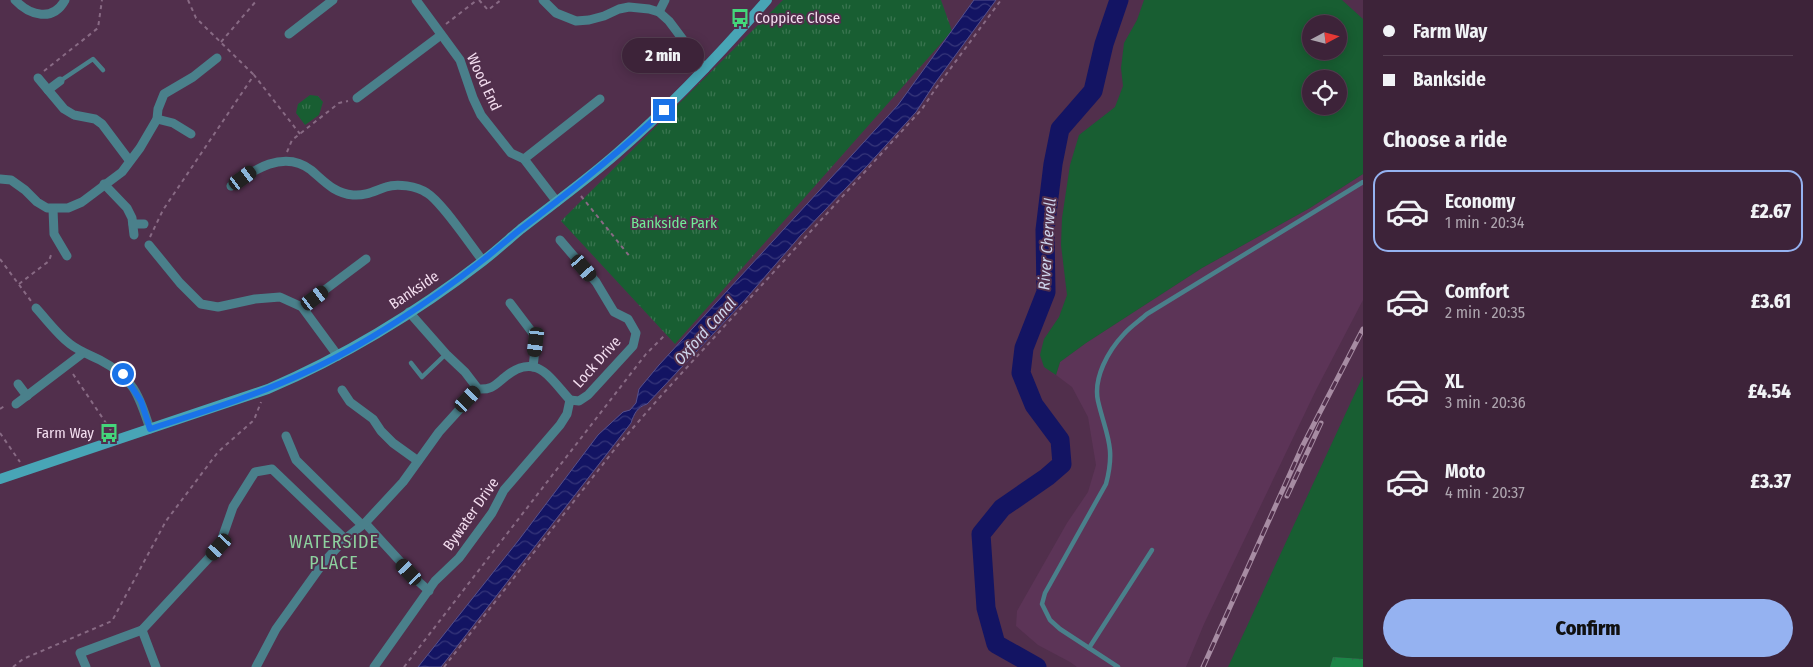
<!DOCTYPE html>
<html lang="en">
<head>
<meta charset="utf-8">
<style>
	body { margin:0; font-family:"Fira Sans Condensed",sans-serif; background:#482f44; color:#f1f3f6; height:100vh; display:flex; flex-direction:column; font-size:19px; white-space:nowrap }
	* { box-sizing:border-box; margin:0 }
	p { font-size:16px; color:#ada4ae }
	.icon { flex:none; width:28px; height:28px; fill:none; stroke:currentColor; stroke-width:2; stroke-linecap:round; stroke-linejoin:round }
	.map { position:relative; flex:1; overflow:hidden }
	.sheet { display:flex; flex-direction:column; background:#3d2339; width:450px }
	.sheet>* { flex:none }
	.top-card { display:grid; align-content:center; height:110px; padding:0 20px; background:#3d2339 }
	.needle { width:32px; rotate:83deg }
	.controls { position:absolute; left:1302px; top:15px; display:grid; gap:10px }
	.controls a { display:grid; place-items:center; width:45px; height:45px; border-radius:50%; background:#3d2339; box-shadow:0 2px 12px #0003,0 0 0 1px #564053; font-size:25px }
	.end { position:absolute; width:22px; height:22px; margin:-11px; border:6px solid #1a73e8; background:#fff; box-shadow:0 0 0 2px #fff }
	.from { border-radius:50% }
	.bubble { position:absolute; height:35px; border-radius:18px; background:#3d2339; box-shadow:0 2px 12px #0003,0 0 0 1px #564053; font-size:16px; font-weight:800; line-height:35px; text-align:center }
	.car { position:absolute; width:15px; height:30px; margin:-15px -8px; border-radius:6px; box-shadow:0 0 4px 1px #0007; background:linear-gradient(#222 24%,#8ab4d8 0 40%,#222 0 76%,#8ab4d8 0 86%,#222 0) }
	.top-card b { display:flex; align-items:center; gap:18px; height:48px; font-size:19px }
	.top-card b+b { border-top:1px solid #564053 }
	.top-card i { width:12px; height:12px; background:#f1f3f6 }
	ul { padding:0; list-style:none }
	li { display:flex; align-items:center; gap:15px; height:82px; margin:0 10px 8px; padding:0 10px; border:2px solid transparent; border-radius:15px }
	li div { flex:1 }
	li b { display:block; font-size:19px }
	li em { font-style:normal; font-weight:800 }
	li.current { border-color:#95b2f1 }
	li>.icon { width:45px; height:45px; stroke-width:1.5 }
	h2 { padding:0 20px; font-size:22px; line-height:60px }
	.action { display:flex; gap:10px; margin-top:auto; padding:10px 20px }
	.action a { flex:1; height:58px; border-radius:30px; background:#95b2f1; color:#111; font-size:20px; font-weight:800; line-height:58px; text-align:center }
	main { display:flex; flex:1; min-height:0 }
	.map>svg:first-child { display:block }
	.built { fill:#5c3457 }
	.grass { fill:#185e32; fill-rule:evenodd }
	.forest { fill:url(#forest-crowns) }
	.park { fill:url(#park-tufts) }
	.water { fill:url(#water-waves); stroke:#56508d }
	.lines { fill:none; stroke-linecap:round; stroke-linejoin:round }
	.river { stroke:#131463; stroke-width:19 }
	.path { stroke:#886a84; stroke-width:2; stroke-dasharray:4 4; stroke-linecap:butt }
	.lane { stroke:#4a808b; stroke-width:4.5 }
	.street { stroke:#4a808b; stroke-width:9 }
	.secondary { stroke:#48a5b6; stroke-width:10 }
	.rail-casing { stroke:#a78ca3; stroke-width:5 }
	.rail { stroke:#512f4c; stroke-width:3; stroke-dasharray:9; stroke-linecap:butt }
	.route { stroke:#1a73e8; stroke-width:6 }
	.labels { text-anchor:middle; dominant-baseline:central; stroke-width:4; stroke-linejoin:round; paint-order:stroke }
	.poi-label { font-size:15px; fill:#f3ddef; stroke:#512f4c; text-anchor:start }
	.street-label { font-size:15px; fill:#f3ddef; stroke:#512f4c }
	.park-label { font-size:15px; fill:#70ec97; stroke:#512f4c }
	.water-label { font-size:16px; font-style:italic; fill:#ced6ed; stroke:#512f4c }
	.quarter-label { font-size:18px; letter-spacing:1px; fill:#8dd19f; stroke:#512f4c }
</style>
</head>
<body>
<main>
<div class="map">
<svg width="1363" height="667" viewBox="0 0 1363 667">
	<defs>
		<pattern id="forest-crowns" width="20" height="18" patternUnits="userSpaceOnUse" patternTransform="scale(1.25)"><rect width="20" height="18" fill="#1c8547"/><path d="M2 6a3 3 0 1 1 6 0M12 15a3 3 0 1 1 6 0" fill="none" stroke="#2e6a47"/></pattern>
		<pattern id="park-tufts" width="24" height="20" patternUnits="userSpaceOnUse" patternTransform="scale(1.25)"><rect width="24" height="20" fill="#185e32"/><path d="M3 7l-1-3M5 7V3M7 7l1-3M15 17l-1-3M17 17v-4M19 17l1-3" fill="none" stroke="#3a7550"/></pattern>
		<pattern id="water-waves" width="16" height="10" patternUnits="userSpaceOnUse" patternTransform="scale(1.25)"><rect width="16" height="10" fill="#131463"/><path d="M0 5q4-4 8 0t8 0" fill="none" stroke="#36367a"/></pattern>
	</defs>
	<rect width="100%" height="100%" fill="#512f4c"/>
	<path class="built" d="M 1363,174 L 1363,300 L 1316,390 L 1204,624 L 1186,667 L 1077,667 L 1070,662 L 1038,645 L 1016,626 L 1017,611 L 1067,523 L 1088,492 L 1096,465 L 1088,417 L 1072,387 L 1056,375 L 1060,362 L 1086,343 L 1202,268 L 1310,208 Z"/>
	<g class="grass">
		<path d="M 1144,0 L 1342,0 L 1363,19 L 1363,174 L 1310,208 L 1202,268 L 1086,343 L 1060,362 L 1056,375 L 1044,367 L 1040,355 L 1044,339 L 1059,317 L 1067,295 L 1061,245 L 1062,218 L 1070,165 L 1079,135 L 1115,107 L 1123,86 L 1121,68 L 1124,43 L 1137,20 ZM 1311,24 L 1339,24 L 1339,51 L 1311,51 ZM 1311,79 L 1339,79 L 1339,106 L 1311,106 Z"/>
		<path d="M 1363,376 L 1363,659 L 1333,657 L 1330,667 L 1228,667 Z"/>
	</g>
	<path class="forest" d="M 1333,657 L 1363,659 L 1363,667 L 1330,667 Z"/>
	<g class="park">
		<path d="M 783,0 L 941,0 L 952,31 L 675,344 L 561,221 Z"/>
		<path d="M 310,95 L 318,96 L 323,102 L 319,115 L 305,125 L 296,113 L 298,104 Z"/>
	</g>
	<path class="water" d="M 974,0 L 996,0 L 935,83 L 916,112 L 867,166 L 801,235 L 743,302 L 647,404 C 637,407 634,414 631,423 L 441,667 L 418,667 L 518,541 L 598,435 L 623,412 L 630,410 L 636,403 L 639,389 L 659,365 L 898,105 Z"/>
	<g class="lines">
		<path class="river" d="M 1037,667 L 996,644 L 986,608 L 981,534 L 1002,508 L 1047,477 L 1062,464 L 1060,440 L 1034,405 L 1021,373 L 1024,348 L 1046,292 L 1045,230 L 1053,164 L 1060,129 L 1093,91 L 1104,44 L 1119,0"/>
		<g class="path">
			<path d="M 188,0 L 196,18 L 254,75"/>
			<path d="M 479,0 L 488,10 L 501,0"/>
			<path d="M 446,24 L 477,0"/>
			<path d="M 221,42 L 257,0"/>
			<path d="M 44,71 L 98,28 L 102,0"/>
			<path d="M 287,152 L 292,140 L 339,103 L 348,101"/>
			<path d="M 581,196 L 631,258"/>
			<path d="M 150,237 L 163,210 L 254,75 L 300,134"/>
			<path d="M 0,259 L 31,301"/>
			<path d="M 19,284 L 49,261 L 51,255 L 54,253"/>
			<path d="M 73,374 L 112,432"/>
			<path d="M 0,409 L 6,405"/>
			<path d="M 0,433 L 20,462"/>
			<path d="M 13,667 L 23,659 L 112,621 L 166,521 L 218,452 L 254,420 L 261,402"/>
			<path d="M 404,667 L 646,354 L 666,334"/>
			<path d="M 444,667 L 618,445 L 660,397 L 922,109 L 936,88 L 1001,0"/>
		</g>
		<g class="lane">
			<path d="M 60,81 L 93,59 L 103,70"/>
			<path d="M 411,363 L 422,377 L 446,354"/>
			<path d="M 1089,648 L 1152,550"/>
			<path d="M 1118,667 L 1060,629 L 1050,620 L 1042,604 L 1045,593 L 1106,484 C 1116,447 1106,435 1098,401 C 1093,378 1108,351 1124,334 C 1130,327 1139,321 1147,314 L 1363,182"/>
		</g>
		<g class="street">
			<path d="M 15,0 C 30,16 53,22 65,0"/>
			<path d="M 416,0 L 460,60 L 473,98 L 481,115 L 511,153 L 524,159 L 557,202"/>
			<path d="M 543,0 L 556,13 L 576,21 L 589,20 L 604,16 L 619,9 L 629,7 L 649,9 L 659,12 L 669,21 L 705,69"/>
			<path d="M 659,12 L 665,0"/>
			<path d="M 289,34 L 333,0"/>
			<path d="M 38,78 L 64,109 L 74,115 L 95,119 L 102,124 L 129,160"/>
			<path d="M 48,90 L 60,81"/>
			<path d="M 357,98 L 441,35"/>
			<path d="M 157,119 L 173,123 L 191,134"/>
			<path d="M 524,159 L 600,99"/>
			<path d="M 0,179 L 11,180 L 25,190 L 37,202 L 47,208 L 68,208 L 82,202 L 122,172 L 140,148 L 157,119 L 158,109 L 164,94 L 193,77 L 217,58"/>
			<path d="M 104,184 L 127,208 L 132,218 L 134,235"/>
			<path d="M 231,186 C 253,170 284,149 311,170 C 325,182 334,193 353,195 C 366,196 374,191 386,187 C 397,183 417,186 427,193 C 442,202 470,245 483,261"/>
			<path d="M 53,209 L 54,234 L 67,256"/>
			<path d="M 133,224 L 144,224"/>
			<path d="M 560,240 L 596,282 L 614,312 L 628,319 L 636,333 L 633,346 L 588,395 L 579,401 L 570,400"/>
			<path d="M 149,245 L 180,283 L 201,304 L 218,307 L 255,299 L 280,297 L 302,307 L 338,356"/>
			<path d="M 510,303 L 535,336 L 536,341 L 533,367"/>
			<path d="M 302,307 L 366,259"/>
			<path d="M 36,308 C 47,320 57,334 70,344 C 79,351 90,355 100,360 C 133,377 139,395 150,429"/>
			<path d="M 409,312 L 446,354 L 465,372 L 478,389 C 492,390 495,385 505,377 C 536,351 550,378 570,400"/>
			<path d="M 18,384 L 27,396"/>
			<path d="M 342,390 L 350,402 L 373,419 L 381,431 L 393,443 L 418,461"/>
			<path d="M 16,404 L 83,353"/>
			<path d="M 286,436 L 296,460 L 362,525"/>
			<path d="M 365,523 L 419,582 L 429,591"/>
			<path d="M 86,667 L 80,653 L 142,630"/>
			<path d="M 156,667 L 142,630 L 219,547 L 233,507 L 255,472 L 272,469 L 345,539"/>
			<path d="M 256,667 L 276,629 L 324,562 L 345,539 L 365,523 L 403,482 L 439,432 L 478,389"/>
			<path d="M 374,667 L 435,581 L 459,558 L 492,513 L 504,490 L 560,425 L 567,414 L 570,400"/>
		</g>
		<path class="secondary" d="M 0,479 L 268,389 C 345,356 417,312 483,261 C 496,251 508,240 521,229 C 553,204 585,181 616,154 C 670,107 720,54 767,0"/>
		<g class="rail-casing">
			<g id="rail">
				<path d="M 1287,496 L 1321,423"/>
				<path d="M 1203,667 L 1302,447 L 1363,329"/>
			</g>
		</g>
		<use href="#rail" class="rail"/>
	</g>
	<g class="lines">
		<path class="route" d="M 123,374 L 141,401 L 150,429 C 202,412 255,396 304,373 C 364,346 431,301 483,260 C 496,250 508,239 521,229 C 571,191 619,153 664,110"/>
	</g>
	<defs>
		<g id="bus-bare" transform="scale(1.5)"><path d="M-5-6H5V4H4V6H2V4H-2V6H-4V4H-5ZM-3.5-4V0h7V-4ZM-3.5 1.2v1.5H-2V1.2ZM2 1.2v1.5H3.5V1.2Z" fill="#44d77b" stroke="#512f4c" stroke-width="2.5" paint-order="stroke"/></g>
	</defs>
	<g fill-rule="evenodd">
		<use href="#bus-bare" x="740" y="18"/>
		<use href="#bus-bare" x="109" y="433"/>
	</g>
	<g class="labels">
		<g class="poi-label">
			<text x="755" y="18">Coppice Close</text>
			<text x="94" y="433" text-anchor="end">Farm Way</text>
		</g>
		<g class="street-label">
			<text transform="translate(484 82) rotate(65)">Wood End</text>
			<text transform="translate(414 290) rotate(-34)">Bankside</text>
			<text transform="translate(597 362) rotate(-48)">Lock Drive</text>
			<text transform="translate(471 514) rotate(-55)">Bywater Drive</text>
		</g>
		<g class="park-label">
			<text x="674" y="223">Bankside Park</text>
		</g>
		<g class="water-label">
			<text transform="translate(1047 244) rotate(-86)">River Cherwell</text>
			<text transform="translate(705 331) rotate(-48)">Oxford Canal</text>
		</g>
		<g class="quarter-label">
			<text x="334" y="542">WATERSIDE<tspan x="334" dy="21">PLACE</tspan></text>
		</g>
	</g>
</svg>
<div class="controls">
<a><svg class="needle" viewBox="-14 -14 28 28"><path d="M0-13l5 13h-10z" fill="#e53935"/><path d="M0 13l5-13h-10z" fill="#ada4ae"/></svg></a>
<a><svg class="icon" aria-label="locate" viewBox="0 0 24 24"><circle cx="12" cy="12" r="6"/><path d="M12 2v4M12 18v4M2 12h4M18 12h4"/></svg></a>
</div>
<i class="end from" style="left:123px;top:374px"></i>
<i class="end" style="left:664px;top:110px"></i>
<div class="bubble" style="left:622px;top:38px;width:82px">2 min</div>
<i class="car" style="left:243px;top:178px;rotate:54deg"></i>
<i class="car" style="left:584px;top:268px;rotate:139deg"></i>
<i class="car" style="left:315px;top:298px;rotate:53deg"></i>
<i class="car" style="left:536px;top:342px;rotate:187deg"></i>
<i class="car" style="left:468px;top:399px;rotate:43deg"></i>
<i class="car" style="left:219px;top:547px;rotate:222deg"></i>
<i class="car" style="left:409px;top:572px;rotate:317deg"></i>
</div>
<section class="sheet">
<div class="top-card">
<b><i class="from"></i>Farm Way</b>
<b><i></i>Bankside</b>
</div>
<h2>Choose a ride</h2>
<ul>
<li class="current"><svg class="icon" aria-label="car" viewBox="0 0 24 24"><path d="M5 17H2v-5l4-1 3-4h7l3 4 3 1v5h-3M9 17h6M6 11h13"/><circle cx="7" cy="17" r="2"/><circle cx="17" cy="17" r="2"/></svg><div><b>Economy</b><p>1 min · 20:34</p></div><em>£2.67</em></li>
<li><svg class="icon" aria-label="car" viewBox="0 0 24 24"><path d="M5 17H2v-5l4-1 3-4h7l3 4 3 1v5h-3M9 17h6M6 11h13"/><circle cx="7" cy="17" r="2"/><circle cx="17" cy="17" r="2"/></svg><div><b>Comfort</b><p>2 min · 20:35</p></div><em>£3.61</em></li>
<li><svg class="icon" aria-label="car" viewBox="0 0 24 24"><path d="M5 17H2v-5l4-1 3-4h7l3 4 3 1v5h-3M9 17h6M6 11h13"/><circle cx="7" cy="17" r="2"/><circle cx="17" cy="17" r="2"/></svg><div><b>XL</b><p>3 min · 20:36</p></div><em>£4.54</em></li>
<li><svg class="icon" aria-label="car" viewBox="0 0 24 24"><path d="M5 17H2v-5l4-1 3-4h7l3 4 3 1v5h-3M9 17h6M6 11h13"/><circle cx="7" cy="17" r="2"/><circle cx="17" cy="17" r="2"/></svg><div><b>Moto</b><p>4 min · 20:37</p></div><em>£3.37</em></li>
</ul>
<div class="action"><a>Confirm</a></div>
</section>
</main>
</body>
</html>
